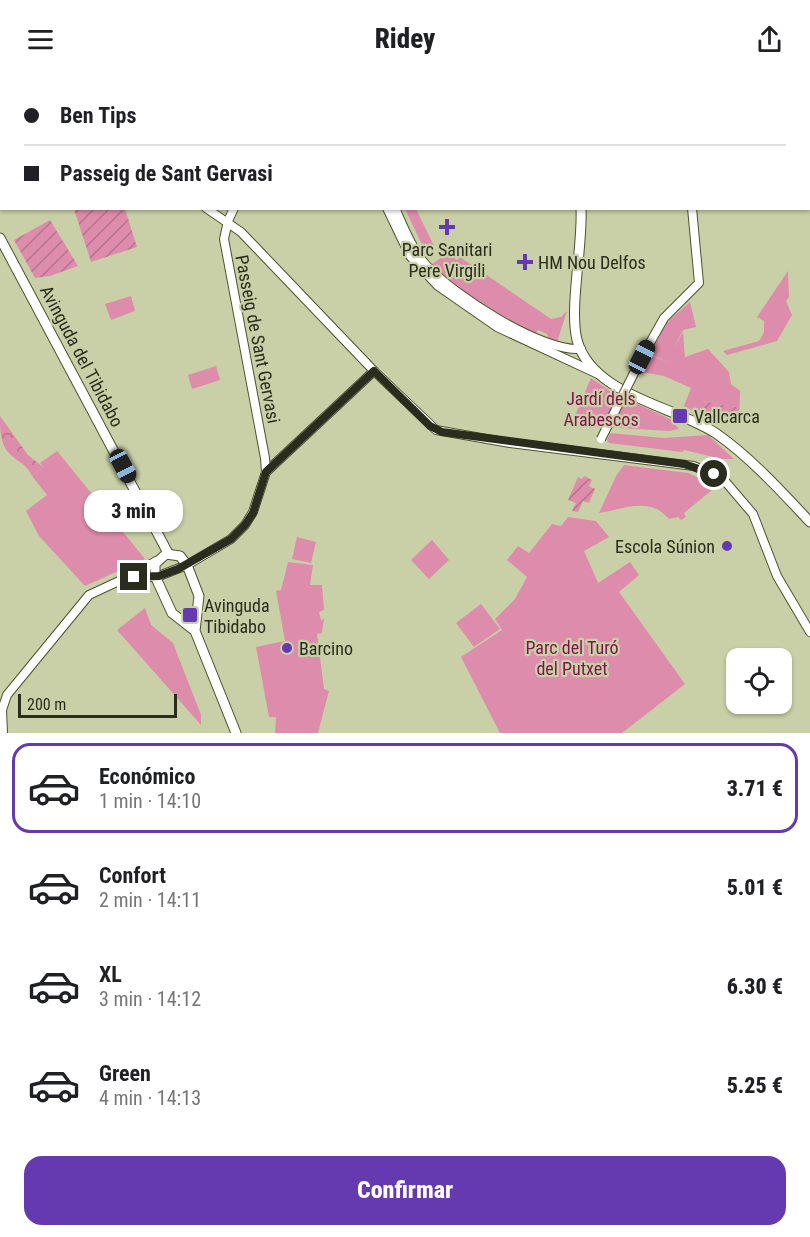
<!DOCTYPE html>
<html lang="es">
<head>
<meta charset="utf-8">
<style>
	body { margin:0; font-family:"Roboto Condensed",sans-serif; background:#f2f2f2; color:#202124; height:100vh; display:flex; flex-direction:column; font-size:22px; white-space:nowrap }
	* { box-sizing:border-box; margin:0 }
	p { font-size:20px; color:#757577 }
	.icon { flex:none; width:33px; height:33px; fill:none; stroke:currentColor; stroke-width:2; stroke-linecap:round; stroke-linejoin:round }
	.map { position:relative; height:655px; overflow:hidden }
	.panel { display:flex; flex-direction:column; background:#fff; flex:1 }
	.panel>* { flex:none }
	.top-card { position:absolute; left:0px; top:0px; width:810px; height:132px; box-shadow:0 2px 4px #0004; display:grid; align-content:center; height:132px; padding:0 24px; background:#fff }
	.controls { position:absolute; left:726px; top:570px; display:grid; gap:12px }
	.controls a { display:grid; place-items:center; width:66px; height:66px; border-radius:12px; background:#fff; box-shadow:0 2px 4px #0004; font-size:30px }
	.scale { position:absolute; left:18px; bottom:15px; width:159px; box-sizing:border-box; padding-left:6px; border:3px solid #2a2d1d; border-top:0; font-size:16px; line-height:21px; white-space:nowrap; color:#2a2d1d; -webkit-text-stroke:4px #c9d0a7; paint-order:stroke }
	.end { position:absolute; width:27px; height:27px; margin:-14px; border:8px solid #2a2d1d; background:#fff; box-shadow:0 0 0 3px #fff }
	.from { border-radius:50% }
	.bubble { position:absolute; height:42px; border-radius:18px; background:#fff; box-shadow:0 2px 4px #0004; font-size:20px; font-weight:800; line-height:42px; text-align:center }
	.car { position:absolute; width:18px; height:36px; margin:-18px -9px; border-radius:8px; box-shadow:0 0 4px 2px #0007; background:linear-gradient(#222 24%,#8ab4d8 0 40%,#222 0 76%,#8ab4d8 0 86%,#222 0) }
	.top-card b { display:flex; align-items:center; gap:21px; height:57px; font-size:22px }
	.top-card b+b { border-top:2px solid #e0e0e0 }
	.top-card i { width:15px; height:15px; background:#202124 }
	ul { padding:10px 0 0; list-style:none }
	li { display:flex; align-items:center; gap:18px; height:90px; margin:0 12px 9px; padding:0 12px; border:3px solid transparent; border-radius:18px }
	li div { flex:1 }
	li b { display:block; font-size:22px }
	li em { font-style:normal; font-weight:800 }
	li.on { border-color:#653ab1 }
	li>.icon { width:54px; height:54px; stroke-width:1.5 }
	.button { display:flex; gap:12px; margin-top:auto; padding:12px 24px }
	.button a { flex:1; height:69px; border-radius:18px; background:#653ab1; color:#fff; font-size:24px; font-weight:800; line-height:69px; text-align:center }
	header { display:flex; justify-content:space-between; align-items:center; height:78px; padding:0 24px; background:#fff; font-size:27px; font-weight:800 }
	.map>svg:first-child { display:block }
	.green { fill:#de8cab }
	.forest { fill:url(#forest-crowns) }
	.garden { fill:url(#garden-furrows) }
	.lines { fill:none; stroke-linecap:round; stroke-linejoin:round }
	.trunk-tunnel { stroke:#a9af8b; stroke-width:10; stroke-dasharray:10 5; stroke-linecap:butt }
	.tertiary-casing { stroke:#4d522e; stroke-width:10 }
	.secondary-casing { stroke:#4d522e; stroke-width:11 }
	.trunk-casing { stroke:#4d522e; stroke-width:13 }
	.tertiary { stroke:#fff; stroke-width:8 }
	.secondary { stroke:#fff; stroke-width:9 }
	.trunk { stroke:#fff; stroke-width:10 }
	.tertiary-bridge-casing { stroke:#4d522e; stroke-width:10; stroke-linecap:butt }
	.tertiary-bridge { stroke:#fff; stroke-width:8 }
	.route { stroke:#2a2d1d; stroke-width:8 }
	.poi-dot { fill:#653ab1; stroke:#c9d0a7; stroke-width:2 }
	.labels { text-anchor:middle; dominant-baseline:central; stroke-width:4.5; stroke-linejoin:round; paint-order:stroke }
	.poi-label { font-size:18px; fill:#2a2d1d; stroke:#c9d0a7; text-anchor:start }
	.street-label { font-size:18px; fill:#2a2d1d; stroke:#c9d0a7 }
	.park-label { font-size:18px; fill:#7f134b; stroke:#c9d0a7 }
</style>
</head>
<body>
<header><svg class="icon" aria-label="menu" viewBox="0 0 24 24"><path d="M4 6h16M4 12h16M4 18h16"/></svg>Ridey<svg class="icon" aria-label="share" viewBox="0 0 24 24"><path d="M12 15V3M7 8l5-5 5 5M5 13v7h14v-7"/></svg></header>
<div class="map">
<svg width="810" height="655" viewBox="0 0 810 655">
	<defs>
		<pattern id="forest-crowns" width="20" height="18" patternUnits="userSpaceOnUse" patternTransform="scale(1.5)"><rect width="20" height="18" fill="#de8cab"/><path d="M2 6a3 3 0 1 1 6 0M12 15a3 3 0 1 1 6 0" fill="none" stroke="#b4738b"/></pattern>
		<pattern id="garden-furrows" width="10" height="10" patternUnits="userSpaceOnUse" patternTransform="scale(1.5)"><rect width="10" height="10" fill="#de8cab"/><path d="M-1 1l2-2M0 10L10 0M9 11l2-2" fill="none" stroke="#b4738b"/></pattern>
	</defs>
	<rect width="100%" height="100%" fill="#c9d0a7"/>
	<g class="green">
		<path d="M 405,131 L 416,131 L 435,170 L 426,175 Z"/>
		<path d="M 448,175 L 457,182 L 460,179 L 551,241 L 561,239 L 567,233 L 557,264 L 549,261 L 547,256 L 538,252 L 536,255 C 515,247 439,206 432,186 Z"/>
		<path d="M 788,193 L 789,219 L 786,223 L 792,237 L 777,263 L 727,277 L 723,273 L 759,263 L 764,254 L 764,243 L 757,239 Z"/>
		<path d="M 131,218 L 135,233 L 111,242 L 105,226 Z"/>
		<path d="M 690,224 L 696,249 L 683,252 L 674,270 L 683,254 L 685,279 L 708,271 L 729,294 L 731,306 L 740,313 L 739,346 L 735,346 L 736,329 L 703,323 L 697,335 L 684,328 L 691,310 L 664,298 L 642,294 L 650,277 L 668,284 L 650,276 L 667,244 Z"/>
		<path d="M 216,288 L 220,302 L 192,311 L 188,297 Z"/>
		<path d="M 591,300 L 613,315 L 670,341 L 679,351 L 669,353 L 571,347 Z"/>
		<path d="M 610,355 L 664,360 L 708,357 L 734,381 L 722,381 L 684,372 L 682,374 L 609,365 L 607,362 Z"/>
		<path d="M 57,373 L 145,481 L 85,508 L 39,458 L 26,433 L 47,417 L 32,398 L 43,389 L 40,385 Z"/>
		<path d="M 624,387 L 688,395 L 717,408 L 684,435 L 686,439 L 681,442 L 678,439 L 669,441 C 650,418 624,431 599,435 L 616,398 Z"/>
		<path d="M 568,439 L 596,443 L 609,459 L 584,473 L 598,505 L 630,484 L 639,497 L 619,514 L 685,606 L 622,655 L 500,655 L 461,579 L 502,552 L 495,541 L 515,521 L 527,499 L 507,482 L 518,468 L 529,475 L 552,446 L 561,448 Z"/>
		<path d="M 297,459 L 316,464 L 311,485 L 292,481 Z"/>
		<path d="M 432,462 L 449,482 L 429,501 L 411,482 Z"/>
		<path d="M 288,484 L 313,487 L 310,507 L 322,507 L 324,532 L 319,534 L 321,542 L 324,541 L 322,555 L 317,556 L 324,611 L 329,613 L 318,655 L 275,655 L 276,639 L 269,639 L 256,569 L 285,563 L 276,513 L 281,512 Z"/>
		<path d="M 481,526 L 500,551 L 474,569 L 456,545 Z"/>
		<path d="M 145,530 L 151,547 L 173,565 L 201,637 L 201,647 L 117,552 Z"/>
	</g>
	<path class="forest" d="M 0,338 L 28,377 L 43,389 L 32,398 C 27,387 20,385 12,378 C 0,368 0,353 0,338 Z"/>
	<g class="garden">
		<path d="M 74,131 L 125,131 L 137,169 L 91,184 Z"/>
		<path d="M 50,142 L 78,188 L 50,198 L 35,200 L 14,162 Z"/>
		<path d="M 702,323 L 736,329 L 735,346 L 714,343 L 697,335 Z"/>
		<path d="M 584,398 L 592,402 L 589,408 L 595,411 L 589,425 L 583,423 L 578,434 L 572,433 L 576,425 L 568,422 L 578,399 L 582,401 Z"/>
	</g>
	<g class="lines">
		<g class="trunk-tunnel">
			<path d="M 185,2 L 187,0"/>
			<path d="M 199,2 L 201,0"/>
		</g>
		<g class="tertiary-casing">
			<g id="tertiary">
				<path d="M 222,0 L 224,2"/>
				<path d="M 90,2 L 92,0"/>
				<path d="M 119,2 L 120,0"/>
				<path d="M 808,20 L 810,19"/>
				<path d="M 0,53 L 2,52"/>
				<path d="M 0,107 L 2,107"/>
				<path d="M 206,130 L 241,154 L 374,293 L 436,352 L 510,365 L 694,388 L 724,402 L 753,436 L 777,498 L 810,554"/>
				<path d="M 387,130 L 410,178 L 438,208 L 497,249 L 598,296"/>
				<path d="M 395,130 C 404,150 412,171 426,187 C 452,216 541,274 581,271"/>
				<path d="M 642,279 L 664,240 L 699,205 L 692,130"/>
				<path d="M 266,394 L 374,293"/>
				<path d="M 132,498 L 156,483"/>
				<path d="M 3,655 L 2,632 L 7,617 L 89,517 L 119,503 L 159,498 L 187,487 L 231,461 L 245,447 L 253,434 L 266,394 L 265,380 L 224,161 L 228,143 L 234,130"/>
			</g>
		</g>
		<g class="secondary-casing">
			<g id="secondary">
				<path d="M 525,0 L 525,2"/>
				<path d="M 581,130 C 583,169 569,229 577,262 C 592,318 676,328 717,356 C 751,380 782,414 810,444"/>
				<path d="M 0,160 L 168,475"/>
				<path d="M 195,553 L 199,518 L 187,487 L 180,478 L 166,476 L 155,486 L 155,498 L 172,535 L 195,553 L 236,655"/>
			</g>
		</g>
		<g class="trunk-casing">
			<g id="trunk">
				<path d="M 0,76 L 2,76"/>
				<path d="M 0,93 L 2,93"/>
			</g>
		</g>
		<use href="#tertiary" class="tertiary"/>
		<use href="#secondary" class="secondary"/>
		<use href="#trunk" class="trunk"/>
		<g class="tertiary-bridge-casing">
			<path id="tertiary-bridge" d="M 601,361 L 642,279"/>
		</g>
		<use href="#tertiary-bridge" class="tertiary-bridge"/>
	</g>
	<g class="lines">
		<path class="route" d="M 134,499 L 159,498 L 178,491 L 231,461 L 245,447 L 253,435 L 266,394 L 374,293 L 430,348 L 442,354 L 684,386 L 714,396"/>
	</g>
	<g class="poi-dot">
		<path d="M444 140h6v6h6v6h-6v6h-6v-6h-6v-6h6z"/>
		<path d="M522 175h6v6h6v6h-6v6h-6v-6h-6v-6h6z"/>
		<rect x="672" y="330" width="16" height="16" rx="3"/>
		<circle cx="727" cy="468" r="6"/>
		<rect x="182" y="529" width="16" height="16" rx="3"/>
		<circle cx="287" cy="570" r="6"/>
	</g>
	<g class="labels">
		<g class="poi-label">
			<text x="447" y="171" text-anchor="middle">Parc Sanitari<tspan x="447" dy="21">Pere Virgili</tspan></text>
			<text x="538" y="184">HM Nou Delfos</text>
			<text x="694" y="338">Vallcarca</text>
			<text x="715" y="468" text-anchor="end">Escola Súnion</text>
			<text x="204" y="527">Avinguda<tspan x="204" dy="21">Tibidabo</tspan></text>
			<text x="299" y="570">Barcino</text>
		</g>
		<g class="street-label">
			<text transform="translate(258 261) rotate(79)">Passeig de Sant Gervasi</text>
			<text transform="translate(82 278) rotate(62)">Avinguda del Tibidabo</text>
		</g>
		<g class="park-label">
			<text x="601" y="320">Jardí dels<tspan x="601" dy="21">Arabescos</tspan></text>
			<text x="572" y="569">Parc del Turó<tspan x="572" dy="21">del Putxet</tspan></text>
		</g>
	</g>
</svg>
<div class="controls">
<a><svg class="icon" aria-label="locate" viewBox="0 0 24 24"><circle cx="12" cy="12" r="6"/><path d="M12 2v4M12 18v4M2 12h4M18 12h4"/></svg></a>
</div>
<div class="scale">200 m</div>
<i class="end from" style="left:714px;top:396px"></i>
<i class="end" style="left:134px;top:499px"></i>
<div class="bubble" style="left:84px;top:412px;width:99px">3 min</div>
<i class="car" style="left:642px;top:279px;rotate:27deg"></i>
<i class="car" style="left:123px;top:388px;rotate:152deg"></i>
<div class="top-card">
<b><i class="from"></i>Ben Tips</b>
<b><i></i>Passeig de Sant Gervasi</b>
</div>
</div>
<section class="panel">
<ul>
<li class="on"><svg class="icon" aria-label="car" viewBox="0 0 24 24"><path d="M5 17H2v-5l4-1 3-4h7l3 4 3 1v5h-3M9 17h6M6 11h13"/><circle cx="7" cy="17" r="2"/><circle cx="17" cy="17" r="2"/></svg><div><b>Económico</b><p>1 min · 14:10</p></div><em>3.71 €</em></li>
<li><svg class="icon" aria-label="car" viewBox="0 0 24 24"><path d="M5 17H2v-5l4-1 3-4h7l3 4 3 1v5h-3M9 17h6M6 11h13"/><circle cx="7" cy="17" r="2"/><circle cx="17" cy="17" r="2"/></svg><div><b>Confort</b><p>2 min · 14:11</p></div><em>5.01 €</em></li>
<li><svg class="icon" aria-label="car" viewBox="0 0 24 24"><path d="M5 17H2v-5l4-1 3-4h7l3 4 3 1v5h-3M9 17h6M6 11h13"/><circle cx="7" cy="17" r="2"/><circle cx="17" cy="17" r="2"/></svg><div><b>XL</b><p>3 min · 14:12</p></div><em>6.30 €</em></li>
<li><svg class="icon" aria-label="car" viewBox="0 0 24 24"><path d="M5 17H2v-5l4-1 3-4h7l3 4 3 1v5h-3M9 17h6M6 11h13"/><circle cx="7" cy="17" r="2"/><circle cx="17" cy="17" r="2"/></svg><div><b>Green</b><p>4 min · 14:13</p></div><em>5.25 €</em></li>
</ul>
<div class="button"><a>Confirmar</a></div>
</section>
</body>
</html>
